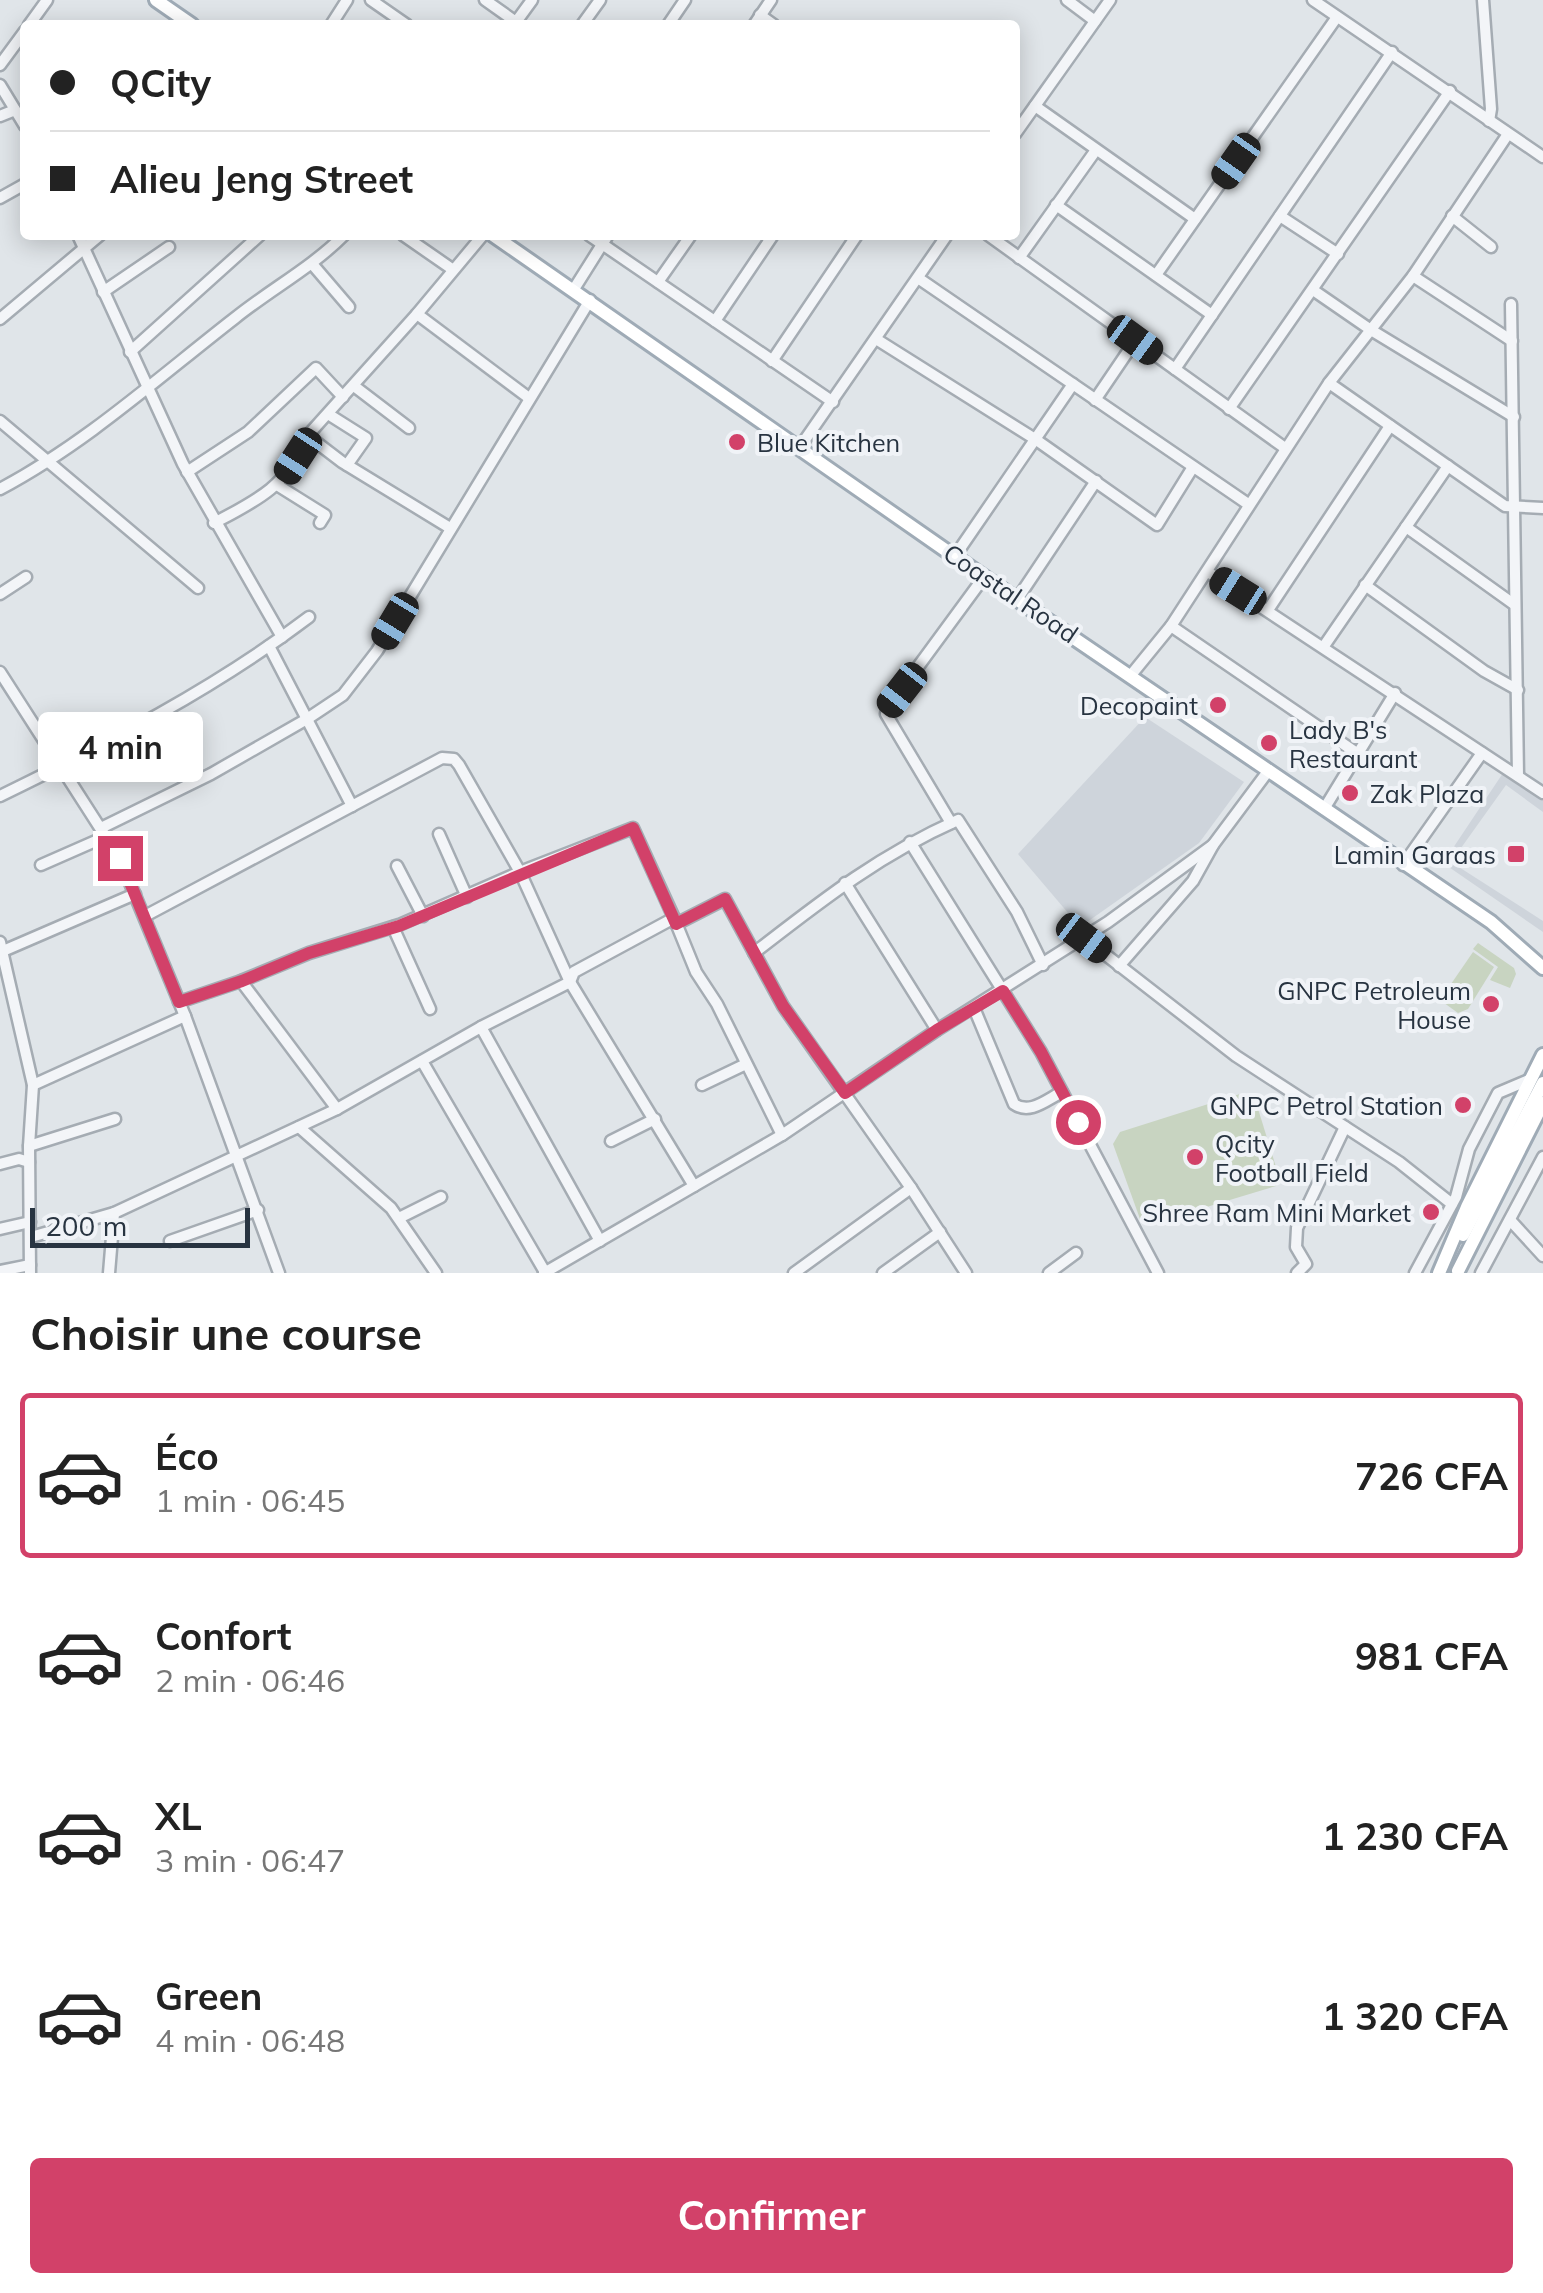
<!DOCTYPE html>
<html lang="fr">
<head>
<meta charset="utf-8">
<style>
	body { margin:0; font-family:Mulish,sans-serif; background:#f2f2f2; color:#222; height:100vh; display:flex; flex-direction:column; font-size:38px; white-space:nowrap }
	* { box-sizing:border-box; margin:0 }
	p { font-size:32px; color:#767676 }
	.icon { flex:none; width:55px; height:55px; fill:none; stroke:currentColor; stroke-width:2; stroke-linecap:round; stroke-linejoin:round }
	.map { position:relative; height:1273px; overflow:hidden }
	.details { display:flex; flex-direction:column; background:#fff; flex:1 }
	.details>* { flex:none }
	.hud { position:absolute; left:20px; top:20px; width:1000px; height:220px; border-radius:10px; box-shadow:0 5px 25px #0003; display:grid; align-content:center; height:220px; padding:0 30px; background:#fff }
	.scale { position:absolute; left:30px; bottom:25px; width:220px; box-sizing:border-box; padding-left:10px; border:5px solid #283441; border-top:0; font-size:28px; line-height:35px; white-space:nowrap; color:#283441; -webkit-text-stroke:8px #f0f3f7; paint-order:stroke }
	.end { position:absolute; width:45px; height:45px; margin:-22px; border:12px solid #d24169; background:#fff; box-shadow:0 0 0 5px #fff }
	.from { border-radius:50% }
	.bubble { position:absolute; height:70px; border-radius:10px; background:#fff; box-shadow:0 5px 25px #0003; font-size:32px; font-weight:700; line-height:70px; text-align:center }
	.car { position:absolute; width:30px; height:60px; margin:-30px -15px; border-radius:12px; box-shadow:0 0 8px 2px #0007; background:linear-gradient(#222 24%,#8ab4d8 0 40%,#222 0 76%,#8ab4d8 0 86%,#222 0) }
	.hud b { display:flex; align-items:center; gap:35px; height:95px; font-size:38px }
	.hud b+b { border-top:2px solid #e0e0e0 }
	.hud i { width:25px; height:25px; background:#222 }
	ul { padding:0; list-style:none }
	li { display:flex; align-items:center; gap:30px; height:165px; margin:0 20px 15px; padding:0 10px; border:5px solid transparent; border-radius:10px }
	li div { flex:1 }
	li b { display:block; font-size:38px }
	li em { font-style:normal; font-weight:700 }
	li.selected { border-color:#d24169 }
	li>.icon { width:90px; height:90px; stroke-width:1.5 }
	h2 { padding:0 30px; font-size:45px; line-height:120px }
	.button { display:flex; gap:20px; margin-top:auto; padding:20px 30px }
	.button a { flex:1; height:115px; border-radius:10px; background:#d24169; color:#fff; font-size:40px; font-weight:700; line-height:115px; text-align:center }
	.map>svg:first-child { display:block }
	.built { fill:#ced4db }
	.green { fill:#c8d4c1 }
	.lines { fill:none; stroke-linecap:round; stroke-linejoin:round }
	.minor-casing { stroke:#a5acb3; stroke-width:15 }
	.major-casing { stroke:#9fabb6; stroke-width:18 }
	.minor { stroke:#f3f5f8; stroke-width:10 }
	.major { stroke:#fff; stroke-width:12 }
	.route { stroke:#d24169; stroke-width:12 }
	.poi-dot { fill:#d24169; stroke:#f0f3f7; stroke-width:4 }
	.labels { text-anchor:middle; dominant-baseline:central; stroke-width:8; stroke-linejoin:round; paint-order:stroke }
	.poi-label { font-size:25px; fill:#283441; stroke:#f0f3f7; text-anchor:end }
	.street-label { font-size:25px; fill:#283441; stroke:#f0f3f7 }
</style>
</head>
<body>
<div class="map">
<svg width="1543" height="1273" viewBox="0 0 1543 1273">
	<rect width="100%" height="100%" fill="#e0e5e9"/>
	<g class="built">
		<path d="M 1145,717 L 1244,782 L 1199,843 L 1080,927 L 1018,854 Z"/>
		<path d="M 1503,773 L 1543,801 L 1543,812 L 1506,785 L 1451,862 L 1543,921 L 1543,932 L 1443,863 Z"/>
	</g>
	<g class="green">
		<path d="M 1478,943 L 1514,968 L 1516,974 L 1510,988 L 1490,980 L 1498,967 L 1473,949 Z"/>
		<path d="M 1473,952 L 1494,967 L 1468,1009 L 1458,1013 L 1440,1000 Z"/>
		<path d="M 1243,1093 L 1255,1099 L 1280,1180 L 1276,1186 L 1147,1225 L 1140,1219 L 1113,1144 L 1120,1132 Z"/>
	</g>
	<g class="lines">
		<g class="minor-casing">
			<g id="minor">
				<path d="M 371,0 L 407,25"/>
				<path d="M 485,0 L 516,22 L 532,0"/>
				<path d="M 1067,0 L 1095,21"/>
				<path d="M 1313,0 L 1543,157"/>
				<path d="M 1483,0 L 1491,109 L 1489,121"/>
				<path d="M 760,15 L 774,25"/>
				<path d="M 29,25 L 47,0"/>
				<path d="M 331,25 L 347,0"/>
				<path d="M 582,25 L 600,0"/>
				<path d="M 668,25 L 685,0"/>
				<path d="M 754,25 L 771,0"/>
				<path d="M 0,65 L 25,31"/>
				<path d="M 0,85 L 25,126"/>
				<path d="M 1035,106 L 1195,219"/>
				<path d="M 0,116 L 15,110"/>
				<path d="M 1015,134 L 1110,0"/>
				<path d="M 0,198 L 25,184"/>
				<path d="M 1056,205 L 1212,315"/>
				<path d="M 1280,216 L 1338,254"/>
				<path d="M 1452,216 L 1491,247"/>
				<path d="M 78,235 L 183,464 L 282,637"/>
				<path d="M 403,235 L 452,269"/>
				<path d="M 589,235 L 833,402"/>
				<path d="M 988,235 L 1285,448"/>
				<path d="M 1019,258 L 1096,150"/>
				<path d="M 313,265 L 349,307"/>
				<path d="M 1156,275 L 1337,17"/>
				<path d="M 1413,276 L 1512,341"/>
				<path d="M 918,278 L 1248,504"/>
				<path d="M 658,282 L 691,235"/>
				<path d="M 574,289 L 608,235"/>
				<path d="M 1313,290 L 1371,330 L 1514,417"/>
				<path d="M 103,292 L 169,247"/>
				<path d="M 1511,304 L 1518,776"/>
				<path d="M 417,314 L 529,398"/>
				<path d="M 0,319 L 100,235"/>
				<path d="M 715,321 L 773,235"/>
				<path d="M 876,339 L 1035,439 L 1157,525 L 1193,467"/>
				<path d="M 130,352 L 260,235"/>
				<path d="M 772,361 L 857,235"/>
				<path d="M 1175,369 L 1392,52"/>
				<path d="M 1329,383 L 1505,506 L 1543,508"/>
				<path d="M 354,386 L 409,428"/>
				<path d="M 1095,400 L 1135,341"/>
				<path d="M 1229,409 L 1450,91"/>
				<path d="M 328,414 L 366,438 L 347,465"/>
				<path d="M 0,421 L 198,588"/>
				<path d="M 308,436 L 342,462 L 450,528"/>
				<path d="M 800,447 L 947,235"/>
				<path d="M 187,472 L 248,432 L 316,368 L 343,397"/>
				<path d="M 277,485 L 325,515 L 320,523"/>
				<path d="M 0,489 C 85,444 159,377 235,318 C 271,289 311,268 344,235"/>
				<path d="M 214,523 C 250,504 291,485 301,443 L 417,314 L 483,235"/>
				<path d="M 1406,527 L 1515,605"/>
				<path d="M 955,556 L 1073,384"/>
				<path d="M 1208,572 L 1543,793"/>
				<path d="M 1365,585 L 1484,671 L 1518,690"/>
				<path d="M 0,594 L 26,577"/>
				<path d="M 1018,598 L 1096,481"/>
				<path d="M 1268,610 L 1390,426"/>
				<path d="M 1171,626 L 1358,754"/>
				<path d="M 269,646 L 352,806"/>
				<path d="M 1324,646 L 1448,466"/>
				<path d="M 0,672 L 120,859 L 185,1016 L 279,1273"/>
				<path d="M 1131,675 L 1171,626 L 1329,383 L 1413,276 L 1508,134"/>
				<path d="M 0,796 C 107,744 214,689 309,617"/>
				<path d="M 1324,809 L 1395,693"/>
				<path d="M 951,823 L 886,714 L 887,709 L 984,577"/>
				<path d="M 103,827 L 211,774 L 307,719 L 343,695 L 377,651 L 590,300"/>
				<path d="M 439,834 L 467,897"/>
				<path d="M 910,842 L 1041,1052 L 1158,1273"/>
				<path d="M 41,865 L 107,836"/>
				<path d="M 1403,865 L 1482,753"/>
				<path d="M 397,866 L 423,916"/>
				<path d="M 845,883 L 937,1030"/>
				<path d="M 145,916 L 442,758 L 454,759 L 459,765 L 520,872 L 633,828 L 674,918"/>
				<path d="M 676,924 L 725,899 L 783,1006 L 911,1188 L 966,1273"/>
				<path d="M 393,927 L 430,1009"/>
				<path d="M 1084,938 L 1236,1056 L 1399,1162 L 1452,1204"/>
				<path d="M 0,942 L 33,1085 L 29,1146 L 30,1273"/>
				<path d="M 3,951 L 135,894"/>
				<path d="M 754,953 C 821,901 879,855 958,820 L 1017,912 L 1043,965"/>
				<path d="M 1119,966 L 1193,881 L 1213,845 L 1269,770"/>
				<path d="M 241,981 L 337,1109"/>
				<path d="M 179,1002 L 241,981 L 309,953 L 399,925 L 520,872 L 570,982 L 694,1186"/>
				<path d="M 974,1008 L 1014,1104 C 1030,1115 1046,1100 1062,1092"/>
				<path d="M 481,1027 L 600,1241"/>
				<path d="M 422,1061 L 545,1272"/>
				<path d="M 33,1085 L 185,1016"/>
				<path d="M 702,1085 L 746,1064"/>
				<path d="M 299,1127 L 391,1208 L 436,1273"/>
				<path d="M 611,1141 L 655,1119"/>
				<path d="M 29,1146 L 115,1119"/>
				<path d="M 0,1164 L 19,1159 L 29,1162"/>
				<path d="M 399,1218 L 441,1197"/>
				<path d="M 1510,1220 L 1543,1256"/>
				<path d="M 0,1229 L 30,1222"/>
				<path d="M 31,1237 L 114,1213 L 337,1109 L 481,1027 L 570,982 L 574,972 L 674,918 L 696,972 L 717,1004 L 782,1135"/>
				<path d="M 170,1241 L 258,1210"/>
				<path d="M 0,1271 L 30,1265"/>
				<path d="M 109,1273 L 114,1213"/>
				<path d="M 544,1273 L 782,1135 L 937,1030 L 1108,922 L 1213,845"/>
				<path d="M 794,1273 L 911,1188"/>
				<path d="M 883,1273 L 940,1232"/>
				<path d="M 1049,1273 L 1076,1253"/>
				<path d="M 1297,1273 L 1306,1264 L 1296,1247 L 1297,1228 L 1345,1127"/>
				<path d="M 1415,1273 L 1456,1197 L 1469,1149 L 1498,1093 L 1531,1079"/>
				<path d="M 1481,1273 L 1543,1157"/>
			</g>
		</g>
		<g class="major-casing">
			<g id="major">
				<path d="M 156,0 L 192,25"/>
				<path d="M 493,235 L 984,577 L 1491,922 L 1543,968"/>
				<path d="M 1463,1235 L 1543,1083"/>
				<path d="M 1458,1271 L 1543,1103"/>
				<path d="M 1439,1273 L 1467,1207 L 1543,1055"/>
			</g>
		</g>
		<use href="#minor" class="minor"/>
		<use href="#major" class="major"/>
	</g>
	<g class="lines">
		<path class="route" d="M 120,858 L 179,1002 L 242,981 L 309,953 L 399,926 L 633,828 L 676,924 L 725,899 L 783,1006 L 845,1093 L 937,1030 L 1003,991 L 1041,1052 L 1078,1122"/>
	</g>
	<g class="poi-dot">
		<circle cx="737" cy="442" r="10"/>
		<circle cx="1218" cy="705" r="10"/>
		<circle cx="1269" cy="743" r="10"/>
		<circle cx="1350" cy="793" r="10"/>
		<rect x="1506" y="844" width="20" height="20" rx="5"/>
		<circle cx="1491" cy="1004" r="10"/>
		<circle cx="1463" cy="1105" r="10"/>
		<circle cx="1195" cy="1157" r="10"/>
		<circle cx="1431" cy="1212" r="10"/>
	</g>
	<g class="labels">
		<g class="poi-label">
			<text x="757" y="442" text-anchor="start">Blue Kitchen</text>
			<text x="1198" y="705">Decopaint</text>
			<text x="1289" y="729" text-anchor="start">Lady B's<tspan x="1289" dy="29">Restaurant</tspan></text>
			<text x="1370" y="793" text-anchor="start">Zak Plaza</text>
			<text x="1496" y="854">Lamin Garaas</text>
			<text x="1471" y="990">GNPC Petroleum<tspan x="1471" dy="29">House</tspan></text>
			<text x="1443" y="1105">GNPC Petrol Station</text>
			<text x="1215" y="1143" text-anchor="start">Qcity<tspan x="1215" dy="29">Football Field</tspan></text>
			<text x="1411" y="1212">Shree Ram Mini Market</text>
		</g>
		<g class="street-label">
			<text transform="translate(1011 593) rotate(34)">Coastal Road</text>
		</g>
	</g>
</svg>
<div class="scale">200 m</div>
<i class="end from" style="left:1078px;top:1122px"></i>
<i class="end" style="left:120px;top:858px"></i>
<div class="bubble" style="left:38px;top:712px;width:165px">4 min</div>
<i class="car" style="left:1236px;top:161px;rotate:215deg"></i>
<i class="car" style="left:1135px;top:340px;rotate:126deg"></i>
<i class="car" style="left:298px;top:456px;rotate:213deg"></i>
<i class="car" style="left:1238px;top:591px;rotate:302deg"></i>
<i class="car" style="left:395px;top:621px;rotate:211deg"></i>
<i class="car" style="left:902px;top:690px;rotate:218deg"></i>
<i class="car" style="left:1084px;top:938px;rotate:127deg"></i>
<div class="hud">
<b><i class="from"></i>QCity</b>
<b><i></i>Alieu Jeng Street</b>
</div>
</div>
<section class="details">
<h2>Choisir une course</h2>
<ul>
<li class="selected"><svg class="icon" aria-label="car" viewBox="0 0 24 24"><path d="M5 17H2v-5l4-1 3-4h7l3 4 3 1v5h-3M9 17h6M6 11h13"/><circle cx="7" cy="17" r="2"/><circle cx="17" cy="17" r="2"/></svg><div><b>Éco</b><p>1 min · 06:45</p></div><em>726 CFA</em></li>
<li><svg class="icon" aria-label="car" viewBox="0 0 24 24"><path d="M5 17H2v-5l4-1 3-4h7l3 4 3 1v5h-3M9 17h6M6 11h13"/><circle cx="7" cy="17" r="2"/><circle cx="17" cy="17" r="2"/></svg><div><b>Confort</b><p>2 min · 06:46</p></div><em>981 CFA</em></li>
<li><svg class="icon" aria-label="car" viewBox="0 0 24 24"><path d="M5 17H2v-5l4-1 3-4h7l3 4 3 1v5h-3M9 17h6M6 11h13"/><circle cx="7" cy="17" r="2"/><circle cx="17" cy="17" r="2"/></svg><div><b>XL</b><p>3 min · 06:47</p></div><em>1 230 CFA</em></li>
<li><svg class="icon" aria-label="car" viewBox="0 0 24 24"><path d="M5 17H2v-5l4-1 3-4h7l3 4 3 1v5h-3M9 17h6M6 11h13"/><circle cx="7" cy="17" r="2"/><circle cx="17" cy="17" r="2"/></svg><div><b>Green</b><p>4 min · 06:48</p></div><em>1 320 CFA</em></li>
</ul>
<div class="button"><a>Confirmer</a></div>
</section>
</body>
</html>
